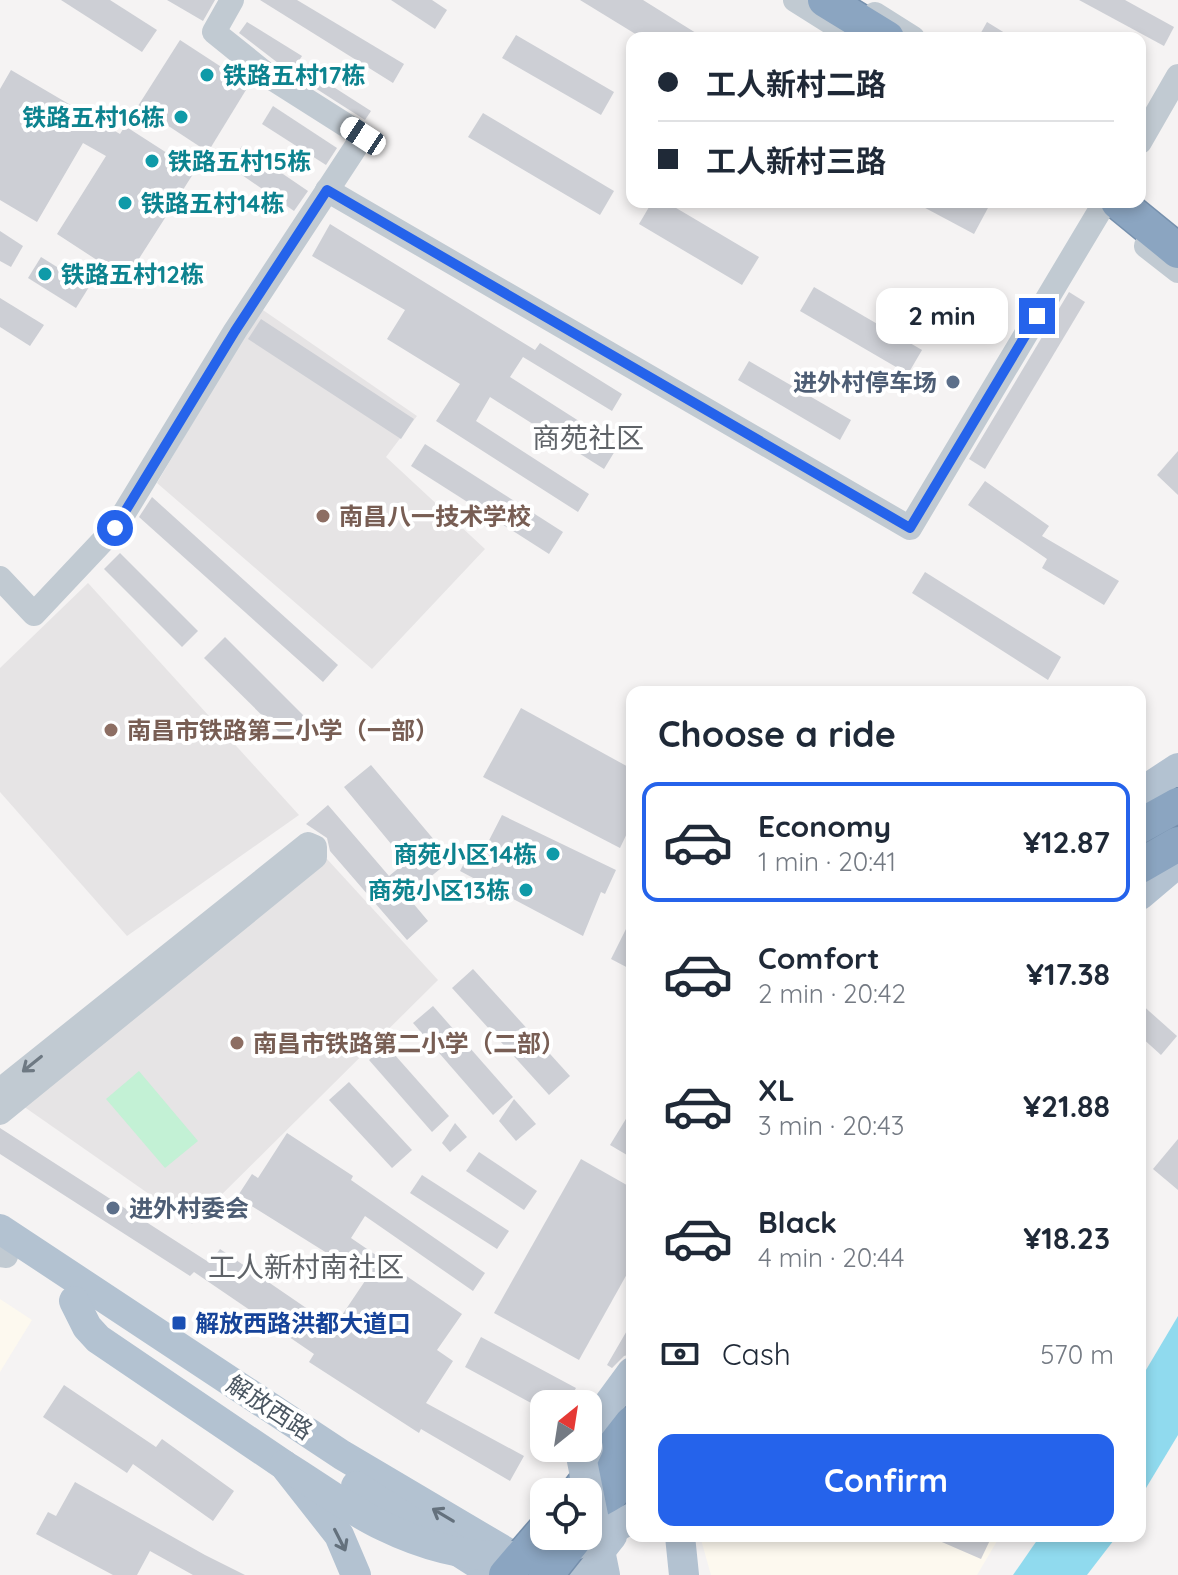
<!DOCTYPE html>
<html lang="en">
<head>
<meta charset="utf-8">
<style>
	body { margin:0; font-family:Quicksand,"Noto Sans SC",sans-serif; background:#f2f2f3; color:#1f2937; height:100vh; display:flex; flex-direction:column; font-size:30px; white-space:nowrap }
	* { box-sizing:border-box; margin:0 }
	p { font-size:26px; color:#747a83 }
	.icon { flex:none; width:44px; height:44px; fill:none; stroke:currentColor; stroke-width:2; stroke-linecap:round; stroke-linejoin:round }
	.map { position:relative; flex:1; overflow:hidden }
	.details { position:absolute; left:626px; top:686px; width:520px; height:856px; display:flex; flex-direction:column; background:#fff; border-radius:16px; box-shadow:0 4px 12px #0003 }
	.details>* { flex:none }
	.banner { position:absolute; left:626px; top:32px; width:520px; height:176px; border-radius:16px; box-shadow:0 4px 12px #0003; display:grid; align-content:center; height:176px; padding:0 32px; background:#fff }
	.needle { width:52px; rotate:30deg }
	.buttons { position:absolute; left:530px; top:1390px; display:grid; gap:16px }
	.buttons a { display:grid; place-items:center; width:72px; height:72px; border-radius:16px; background:#fff; box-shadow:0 4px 12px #0003; font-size:40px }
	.end { position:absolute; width:36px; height:36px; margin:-18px; border:10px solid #2563eb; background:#fff; box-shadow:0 0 0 4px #fff }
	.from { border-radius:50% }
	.bubble { position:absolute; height:56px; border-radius:16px; background:#fff; box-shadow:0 4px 12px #0003; font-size:26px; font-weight:700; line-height:56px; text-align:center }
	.car { position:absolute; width:24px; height:48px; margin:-24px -12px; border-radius:10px; box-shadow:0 0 6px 2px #0007; background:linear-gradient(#fff 24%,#345 0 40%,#fff 0 76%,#345 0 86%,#fff 0) }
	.banner b { display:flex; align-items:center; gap:28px; height:76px; font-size:30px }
	.banner b+b { border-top:2px solid #e0e1e3 }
	.banner i { width:20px; height:20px; background:#1f2937 }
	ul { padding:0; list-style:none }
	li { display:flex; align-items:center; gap:24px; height:120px; margin:0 16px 12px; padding:0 16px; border:4px solid transparent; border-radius:16px }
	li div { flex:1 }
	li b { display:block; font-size:30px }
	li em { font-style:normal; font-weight:700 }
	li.active { border-color:#2563eb }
	li>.icon { width:72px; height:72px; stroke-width:1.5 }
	h2 { padding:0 32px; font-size:36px; line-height:96px }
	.pay { display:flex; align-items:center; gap:20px; height:88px; padding:0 32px; font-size:30px }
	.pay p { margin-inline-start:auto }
	.action { display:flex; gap:16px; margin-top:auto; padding:16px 32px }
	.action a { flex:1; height:92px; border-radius:16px; background:#2563eb; color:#fff; font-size:32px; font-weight:700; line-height:92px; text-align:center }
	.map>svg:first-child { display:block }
	.commercial { fill:#fdf9ef }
	.education { fill:#e6e4e5 }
	.park { fill:#c3f1d5 }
	.water { fill:#90daee }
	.building { fill:#cdcfd5 }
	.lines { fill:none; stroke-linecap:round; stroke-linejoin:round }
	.highway-casing { stroke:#7690ad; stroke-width:37 }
	.minor { stroke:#c1cad2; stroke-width:24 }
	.major { stroke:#b3c2d1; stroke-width:30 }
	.highway { stroke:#8ba5c1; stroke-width:34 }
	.highway-bridge-casing { stroke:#7690ad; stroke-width:37; stroke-linecap:butt }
	.major-bridge { stroke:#b3c2d1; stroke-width:30 }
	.highway-bridge { stroke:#8ba5c1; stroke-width:34 }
	.oneway { stroke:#6e7983 }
	.oneway2 { stroke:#64717d }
	.route { stroke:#2563eb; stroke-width:10 }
	.culture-dot { fill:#0f9aa8; stroke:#fff; stroke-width:3 }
	.service-dot { fill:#5c6f8a; stroke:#fff; stroke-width:3 }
	.education-dot { fill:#8d6e63; stroke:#fff; stroke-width:3 }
	.transit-dot { fill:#1a4fb4; stroke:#fff; stroke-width:3 }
	.labels { text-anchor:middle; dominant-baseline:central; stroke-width:8; stroke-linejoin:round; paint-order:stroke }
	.culture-label { font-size:24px; font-weight:bold; fill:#0d838f; stroke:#fff; text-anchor:start }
	.service-label { font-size:24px; font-weight:bold; fill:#4e5e75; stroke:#fff; text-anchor:end }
	.education-label { font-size:24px; font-weight:bold; fill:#785e54; stroke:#fff; text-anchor:start }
	.transit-label { font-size:24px; font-weight:bold; fill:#164399; stroke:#fff; text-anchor:start }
	.street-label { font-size:24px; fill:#4a5661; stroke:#fff }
	.quarter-label { font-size:28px; fill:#5f6368; stroke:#fff }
</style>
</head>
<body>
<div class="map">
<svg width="1178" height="1575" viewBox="0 0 1178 1575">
	<rect width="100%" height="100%" fill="#f5f3f3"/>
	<g class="commercial">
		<path d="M 0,1299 L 32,1320 L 0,1372 Z"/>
		<path d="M 700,1536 L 1000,1536 L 977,1575 L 711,1575 Z"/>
	</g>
	<g class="education">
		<path d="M 260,308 L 417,416 L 386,457 L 485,549 L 372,669 L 157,483 Z"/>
		<path d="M 88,583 L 299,815 L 127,936 L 0,792 L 0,668 Z"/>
		<path d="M 327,859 L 438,980 L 192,1224 L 23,1106 Z"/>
	</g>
	<path class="park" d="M 139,1071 L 198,1141 L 165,1168 L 106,1099 Z"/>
	<g class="water">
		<path d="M 1178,1316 L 1178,1435 L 1140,1498 L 1140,1380 Z"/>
		<path d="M 1040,1536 L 1117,1536 L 1087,1575 L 1013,1575 Z"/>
	</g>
	<g class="building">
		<path d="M 61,0 L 110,0 L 157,30 L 142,52 Z"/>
		<path d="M 167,0 L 215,0 L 203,21 Z"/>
		<path d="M 260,0 L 297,0 L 404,64 L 393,83 Z"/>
		<path d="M 391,0 L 432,0 L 447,10 L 435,29 Z"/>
		<path d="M 580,0 L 643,0 L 704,38 L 642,38 Z"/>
		<path d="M 1079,0 L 1125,0 L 1174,27 L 1164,46 Z"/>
		<path d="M 247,22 L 302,56 L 291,73 L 239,33 Z"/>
		<path d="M 987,22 L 1013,38 L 978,38 Z"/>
		<path d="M 516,35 L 614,92 L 601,115 L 502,58 Z"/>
		<path d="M 180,40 L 249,85 L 208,152 L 138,106 Z"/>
		<path d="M 11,70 L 120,134 L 125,126 L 195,171 L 126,279 L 57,234 L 106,156 L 83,143 L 37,222 L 0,200 L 0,89 Z"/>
		<path d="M 307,70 L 371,111 L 365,120 L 301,79 Z"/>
		<path d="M 273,106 L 337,148 L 326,165 L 262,124 Z"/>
		<path d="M 483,113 L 614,191 L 600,215 L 468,137 Z"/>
		<path d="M 242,146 L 308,191 L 294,211 L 229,166 Z"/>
		<path d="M 652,202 L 666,202 L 759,257 L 742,285 L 639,224 Z"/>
		<path d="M 914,202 L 981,202 L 989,206 L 974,234 Z"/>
		<path d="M 330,224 L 535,350 L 540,343 L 622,394 L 612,411 L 523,357 L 510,377 L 618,446 L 604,469 L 490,397 L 476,421 L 589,494 L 578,512 L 436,421 L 460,384 L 387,339 L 405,310 L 312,256 Z"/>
		<path d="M 0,231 L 23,246 L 11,267 L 0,261 Z"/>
		<path d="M 41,257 L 89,287 L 76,308 L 28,278 Z"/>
		<path d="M 814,287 L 922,350 L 908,374 L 800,311 Z"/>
		<path d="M 1069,292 L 1085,302 L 985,469 L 969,459 Z"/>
		<path d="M 0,298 L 44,325 L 30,346 L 0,327 Z"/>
		<path d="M 261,319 L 414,419 L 401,439 L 248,339 Z"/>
		<path d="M 749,361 L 851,420 L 840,440 L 738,380 Z"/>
		<path d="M 425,444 L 563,532 L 549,554 L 411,466 Z"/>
		<path d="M 1178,451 L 1178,495 L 1157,475 Z"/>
		<path d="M 985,481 L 1049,526 L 1042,536 L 1119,581 L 1104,605 L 1042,568 L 1047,559 L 968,505 Z"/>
		<path d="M 152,497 L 338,665 L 323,682 L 139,517 Z"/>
		<path d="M 120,553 L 198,631 L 182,647 L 104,569 Z"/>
		<path d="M 925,572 L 1061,657 L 1048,680 L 912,593 Z"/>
		<path d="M 225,637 L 305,717 L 284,737 L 204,658 Z"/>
		<path d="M 521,708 L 632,769 L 632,823 L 620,848 L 483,777 Z"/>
		<path d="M 371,765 L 451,860 L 407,896 L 428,921 L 407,940 L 330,851 L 327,838 L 306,824 L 328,805 L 389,876 L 406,862 L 344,787 Z"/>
		<path d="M 502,815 L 616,870 L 605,894 L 601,892 L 583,936 L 460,871 L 472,848 L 482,854 Z"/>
		<path d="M 632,917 L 632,970 L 611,959 Z"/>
		<path d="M 473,969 L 570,1076 L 549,1095 L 452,988 Z"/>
		<path d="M 1140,1003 L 1177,1036 L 1161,1055 L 1140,1036 Z"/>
		<path d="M 433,1006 L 513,1097 L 493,1115 L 413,1023 Z"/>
		<path d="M 386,1045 L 449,1116 L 432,1132 L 369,1060 Z"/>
		<path d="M 349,1082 L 412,1150 L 392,1168 L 329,1100 Z"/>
		<path d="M 514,1099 L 536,1124 L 516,1141 L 499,1121 Z"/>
		<path d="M 632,1109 L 632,1158 L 610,1145 Z"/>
		<path d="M 455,1123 L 467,1137 L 450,1152 L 442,1143 Z"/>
		<path d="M 0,1128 L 210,1263 L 220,1249 L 334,1327 L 367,1278 L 237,1197 L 252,1174 L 258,1178 L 287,1133 L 353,1176 L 351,1180 L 485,1273 L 473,1291 L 365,1216 L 351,1238 L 462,1314 L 437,1350 L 453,1361 L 426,1403 L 524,1456 L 510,1481 L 421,1429 L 419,1433 L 309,1362 L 314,1354 L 194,1272 L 190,1276 L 0,1154 Z"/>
		<path d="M 1178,1139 L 1178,1190 L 1153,1169 Z"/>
		<path d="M 479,1152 L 537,1191 L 524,1210 L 466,1171 Z"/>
		<path d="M 581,1159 L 632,1188 L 632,1265 L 579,1360 L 494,1313 Z"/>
		<path d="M 422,1175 L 509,1231 L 497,1249 L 410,1193 Z"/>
		<path d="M 632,1322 L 632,1354 L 624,1356 L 612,1368 L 607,1365 Z"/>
		<path d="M 481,1337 L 576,1388 L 567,1404 L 544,1404 L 544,1410 L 465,1367 Z"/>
		<path d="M 64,1385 L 156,1447 L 162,1439 L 234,1491 L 213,1521 L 133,1464 L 127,1473 L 43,1417 Z"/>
		<path d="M 75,1482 L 205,1555 L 245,1575 L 193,1575 L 150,1551 L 137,1575 L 113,1575 L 36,1534 L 48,1512 L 56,1516 Z"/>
		<path d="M 928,1536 L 992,1536 L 981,1559 Z"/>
	</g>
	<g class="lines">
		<g class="highway-casing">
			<g id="highway">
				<path d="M 825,0 L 887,38"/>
				<path d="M 1118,202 L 1178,251"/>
				<path d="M 1140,826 L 1178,805"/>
				<path d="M 1140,866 L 1178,844"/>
				<path d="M 578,1492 L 632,1423"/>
				<path d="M 588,1523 L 632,1467"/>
			</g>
		</g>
		<g class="minor">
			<path d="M 795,0 L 841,29"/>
			<path d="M 875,14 L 913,38"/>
			<path d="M 1140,142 L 1178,76"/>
			<path d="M 327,190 L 910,528 L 1105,202"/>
			<path d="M 1146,246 L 1178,271"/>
			<path d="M 0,578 L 34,614 L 115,528 L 235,331 L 363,136 L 270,77 L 214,32 L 232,0"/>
			<path d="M 0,1090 L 308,844 L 315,847 L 315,857 L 0,1113"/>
			<path d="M 0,1255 L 6,1256"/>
		</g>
		<g class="major">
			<path d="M 1140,793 L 1178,768"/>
			<path d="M 1140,895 L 1178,863"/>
			<path d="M 0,1229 L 342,1455 L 518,1559"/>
			<path d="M 74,1301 L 87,1327 L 98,1339 L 284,1465 L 339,1535 L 356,1575"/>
			<path d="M 588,1448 L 607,1406 L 632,1372"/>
			<path d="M 356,1486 L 495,1575"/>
			<path d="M 680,1536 L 684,1575"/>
			<path d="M 581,1575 L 612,1536"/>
		</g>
		<use href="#highway" class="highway"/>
		<g class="highway-bridge-casing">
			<g id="highway-bridge">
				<path d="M 506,1575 L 544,1531"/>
				<path d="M 546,1575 L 577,1536"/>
			</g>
		</g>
		<g class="major-bridge">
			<path d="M 588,1448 L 582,1461 L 605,1575"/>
			<path d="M 284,1465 C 317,1485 349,1510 383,1526 C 467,1567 552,1568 632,1518"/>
		</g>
		<use href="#highway-bridge" class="highway-bridge"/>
	</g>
	<defs><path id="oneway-shaft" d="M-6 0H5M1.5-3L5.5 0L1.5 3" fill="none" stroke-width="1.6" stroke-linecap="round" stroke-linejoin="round" transform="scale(2)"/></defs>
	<use class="oneway" href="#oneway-shaft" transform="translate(32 1064) rotate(141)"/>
	<g class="oneway2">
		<use href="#oneway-shaft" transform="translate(443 1515) rotate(-149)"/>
		<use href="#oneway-shaft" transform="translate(340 1540) rotate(63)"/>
	</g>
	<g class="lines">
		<path class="route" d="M 115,528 L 235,331 L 327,190 L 910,528 L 1037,316"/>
	</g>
	<g class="culture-dot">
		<circle cx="207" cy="75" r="8"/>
		<circle cx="181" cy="117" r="8"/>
		<circle cx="152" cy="161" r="8"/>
		<circle cx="125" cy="203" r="8"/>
		<circle cx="45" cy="274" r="8"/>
		<circle cx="553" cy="854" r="8"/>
		<circle cx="526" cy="890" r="8"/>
	</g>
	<g class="service-dot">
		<circle cx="953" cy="382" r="8"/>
		<circle cx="113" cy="1208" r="8"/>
	</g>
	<g class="education-dot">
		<circle cx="323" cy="516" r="8"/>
		<circle cx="111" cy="730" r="8"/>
		<circle cx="237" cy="1043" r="8"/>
	</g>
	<rect class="transit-dot" x="171" y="1315" width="16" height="16" rx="4"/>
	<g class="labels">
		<g class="culture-label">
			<text x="223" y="75">铁路五村17栋</text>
			<text x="165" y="117" text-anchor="end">铁路五村16栋</text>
			<text x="168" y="161">铁路五村15栋</text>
			<text x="141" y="203">铁路五村14栋</text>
			<text x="61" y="274">铁路五村12栋</text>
			<text x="537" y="854" text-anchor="end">商苑小区14栋</text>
			<text x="510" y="890" text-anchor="end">商苑小区13栋</text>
		</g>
		<g class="service-label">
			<text x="937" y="382">进外村停车场</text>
			<text x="129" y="1208" text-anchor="start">进外村委会</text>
		</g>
		<g class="education-label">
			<text x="339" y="516">南昌八一技术学校</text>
			<text x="127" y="730">南昌市铁路第二小学（一部）</text>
			<text x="253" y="1043">南昌市铁路第二小学（二部）</text>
		</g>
		<g class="transit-label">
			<text x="195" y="1323">解放西路洪都大道口</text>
		</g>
		<g class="street-label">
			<text transform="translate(270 1407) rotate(33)">解放西路</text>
		</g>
		<g class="quarter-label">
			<text x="588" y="437">商苑社区</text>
			<text x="306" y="1266">工人新村南社区</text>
		</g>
	</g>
</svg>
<div class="buttons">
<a><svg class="needle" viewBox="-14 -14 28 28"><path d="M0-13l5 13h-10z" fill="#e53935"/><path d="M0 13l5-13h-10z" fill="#747a83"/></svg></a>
<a><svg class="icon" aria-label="locate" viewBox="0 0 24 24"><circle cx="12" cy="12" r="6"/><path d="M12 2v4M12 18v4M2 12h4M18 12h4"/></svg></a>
</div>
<i class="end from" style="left:115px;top:528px"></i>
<i class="end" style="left:1037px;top:316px"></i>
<div class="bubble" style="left:876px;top:288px;width:132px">2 min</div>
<i class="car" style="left:363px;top:136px;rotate:303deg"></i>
<div class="banner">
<b><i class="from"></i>工人新村二路</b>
<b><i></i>工人新村三路</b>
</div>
<section class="details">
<h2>Choose a ride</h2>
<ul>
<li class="active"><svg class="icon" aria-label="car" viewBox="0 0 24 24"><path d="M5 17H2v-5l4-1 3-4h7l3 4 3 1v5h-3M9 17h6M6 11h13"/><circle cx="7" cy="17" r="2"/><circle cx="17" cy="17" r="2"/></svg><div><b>Economy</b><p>1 min · 20:41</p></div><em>¥12.87</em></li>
<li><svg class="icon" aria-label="car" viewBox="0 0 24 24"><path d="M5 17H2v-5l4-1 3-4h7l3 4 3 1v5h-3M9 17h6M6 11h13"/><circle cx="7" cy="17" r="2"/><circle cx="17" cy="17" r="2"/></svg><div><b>Comfort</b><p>2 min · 20:42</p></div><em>¥17.38</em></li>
<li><svg class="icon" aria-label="car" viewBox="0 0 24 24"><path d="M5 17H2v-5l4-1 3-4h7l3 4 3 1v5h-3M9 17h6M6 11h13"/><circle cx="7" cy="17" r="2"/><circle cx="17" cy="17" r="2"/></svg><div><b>XL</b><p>3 min · 20:43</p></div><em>¥21.88</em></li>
<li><svg class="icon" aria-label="car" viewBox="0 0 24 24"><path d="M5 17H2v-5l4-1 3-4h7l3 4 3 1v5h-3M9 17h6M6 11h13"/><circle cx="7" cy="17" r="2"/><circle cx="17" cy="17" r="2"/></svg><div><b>Black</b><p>4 min · 20:44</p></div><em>¥18.23</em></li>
</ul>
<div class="pay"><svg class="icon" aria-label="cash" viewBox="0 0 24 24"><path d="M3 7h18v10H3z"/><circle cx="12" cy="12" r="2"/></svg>Cash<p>570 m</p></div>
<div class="action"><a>Confirm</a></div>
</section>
</div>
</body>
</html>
